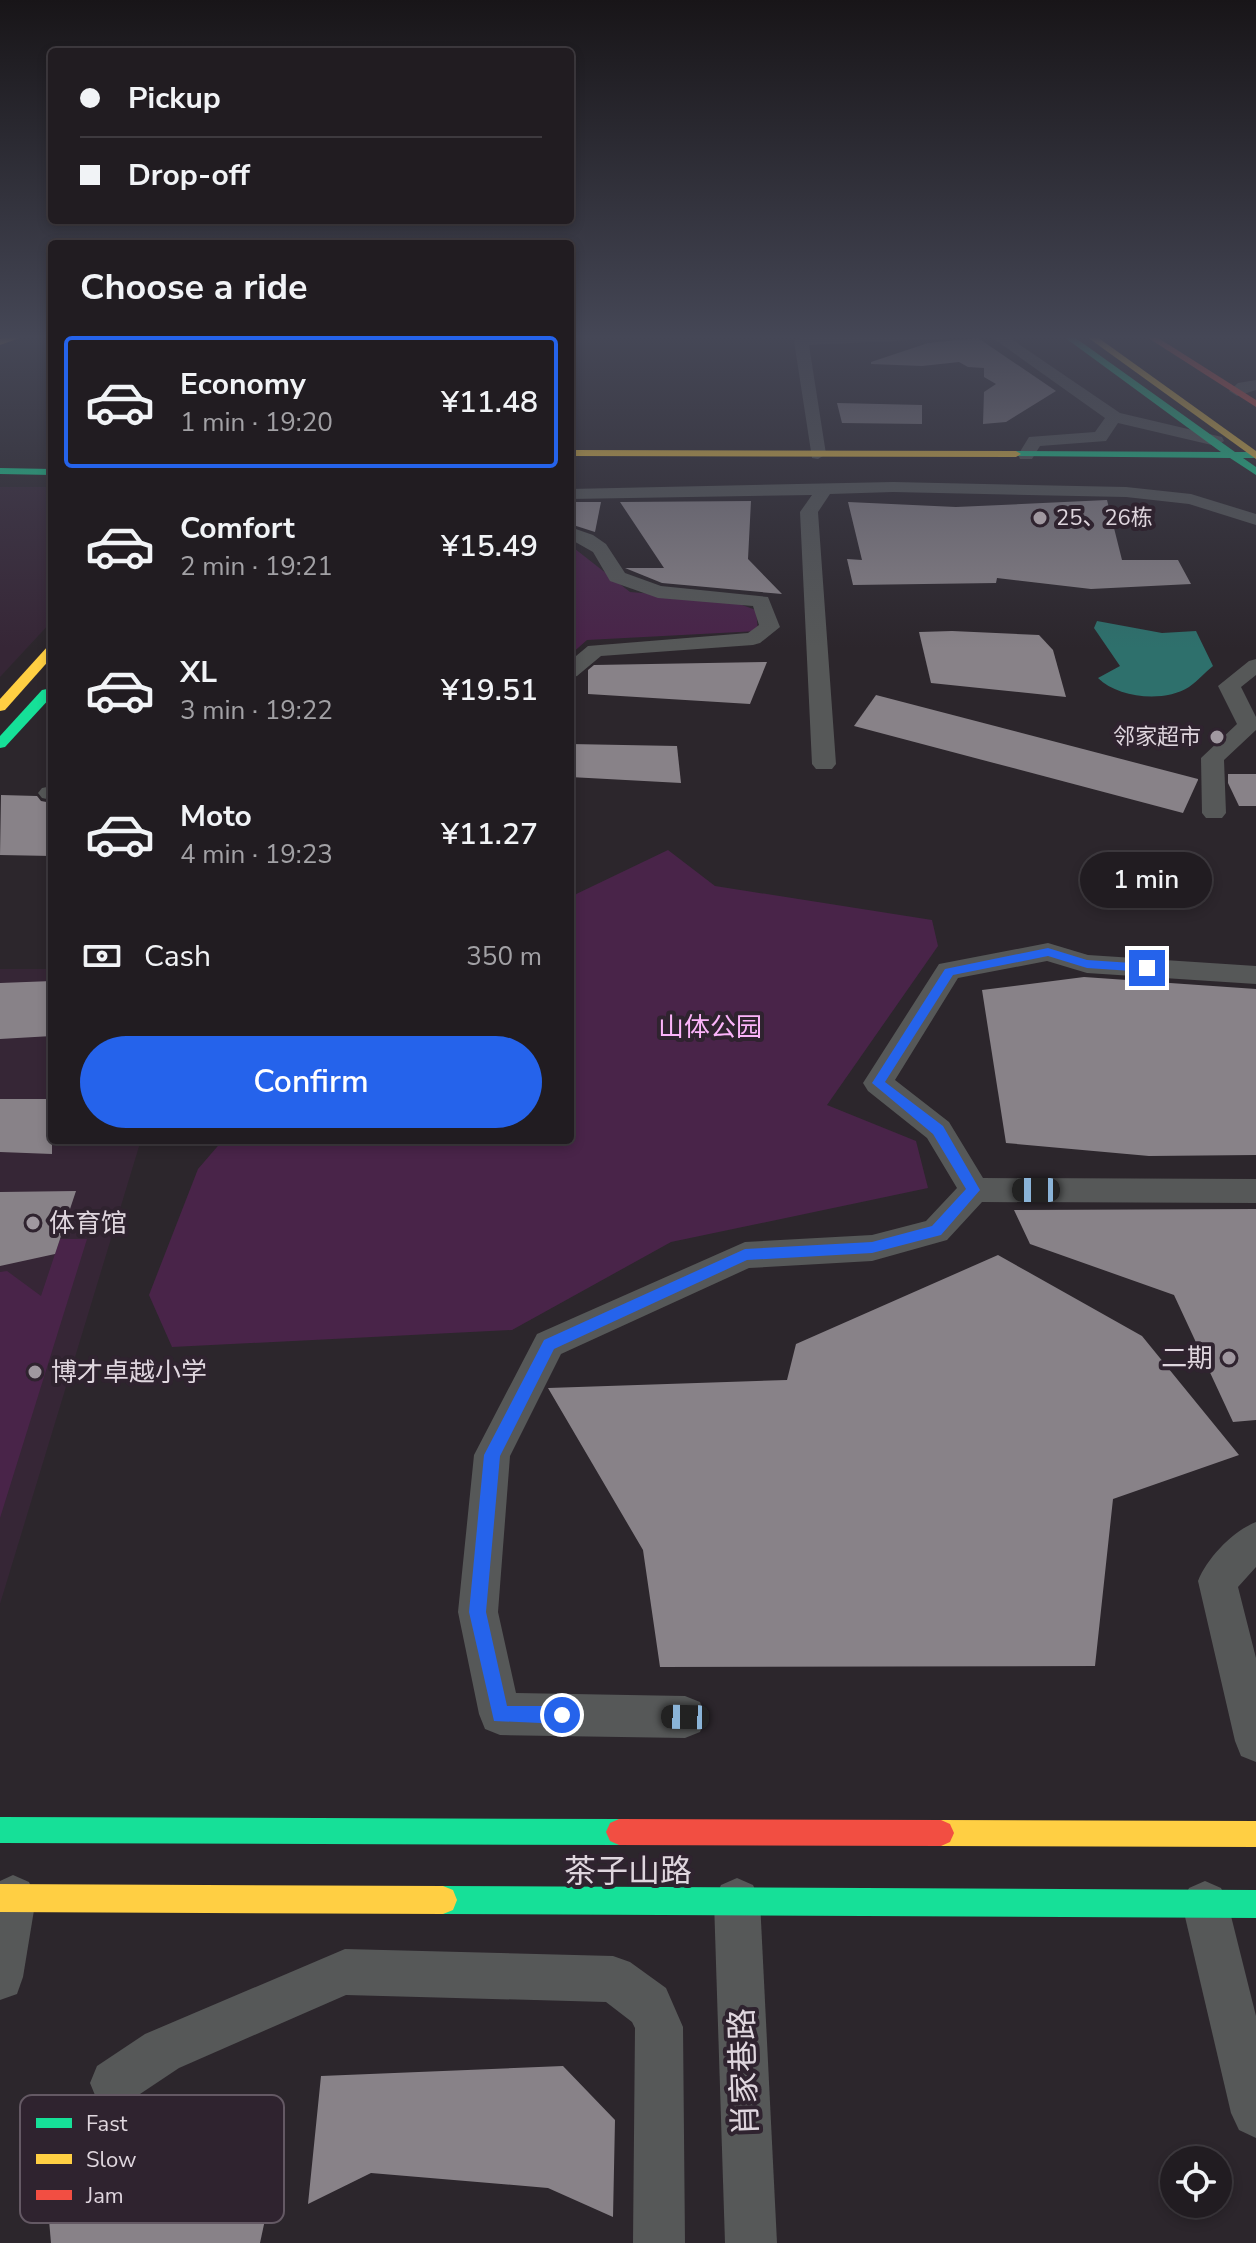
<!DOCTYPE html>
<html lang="en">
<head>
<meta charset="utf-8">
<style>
	body { margin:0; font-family:"Nunito Sans","Noto Sans SC",sans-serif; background:#2d292e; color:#f1f3f6; height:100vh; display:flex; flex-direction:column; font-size:30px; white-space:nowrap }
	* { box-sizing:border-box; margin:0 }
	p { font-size:26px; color:#a2a1a5 }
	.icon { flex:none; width:44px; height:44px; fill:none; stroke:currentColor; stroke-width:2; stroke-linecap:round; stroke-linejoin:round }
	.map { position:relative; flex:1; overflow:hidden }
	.drawer { position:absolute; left:48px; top:240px; width:526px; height:904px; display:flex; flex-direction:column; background:#211c21; border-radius:8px; box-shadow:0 4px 12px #0003,0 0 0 2px #3e3a3f }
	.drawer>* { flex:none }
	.guide { position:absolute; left:48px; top:48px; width:526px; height:176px; border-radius:8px; box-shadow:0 4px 12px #0003,0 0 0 2px #3e3a3f; display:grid; align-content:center; height:176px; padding:0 32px; background:#211c21 }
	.controls { position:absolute; left:1160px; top:2146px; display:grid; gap:16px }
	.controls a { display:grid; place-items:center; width:72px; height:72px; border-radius:50%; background:#211c21; box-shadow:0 4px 12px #0003,0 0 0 2px #3e3a3f; font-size:40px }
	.end { position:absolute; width:36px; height:36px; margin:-18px; border:10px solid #2563eb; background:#fff; box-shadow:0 0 0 4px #fff }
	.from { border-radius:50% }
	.bubble { position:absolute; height:56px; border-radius:28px; background:#211c21; box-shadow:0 4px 12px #0003,0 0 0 2px #3e3a3f; font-size:26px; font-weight:600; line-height:56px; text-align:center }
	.car { position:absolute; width:24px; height:48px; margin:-24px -12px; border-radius:10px; box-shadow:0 0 6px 2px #0007; background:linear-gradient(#222 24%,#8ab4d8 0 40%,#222 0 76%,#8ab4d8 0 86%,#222 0) }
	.guide b { display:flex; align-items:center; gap:28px; height:76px; font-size:30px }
	.guide b+b { border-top:2px solid #3e3a3f }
	.guide i { width:20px; height:20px; background:#f1f3f6 }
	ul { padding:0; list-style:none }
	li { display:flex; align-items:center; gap:24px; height:132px; margin:0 16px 12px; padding:0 16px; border:4px solid transparent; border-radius:8px }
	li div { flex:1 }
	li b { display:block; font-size:30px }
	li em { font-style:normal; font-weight:600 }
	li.current { border-color:#2563eb }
	li>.icon { width:72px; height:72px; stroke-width:1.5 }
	h2 { padding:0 32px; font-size:36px; line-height:96px }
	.pay { display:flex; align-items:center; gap:20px; height:88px; padding:0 32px; font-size:30px }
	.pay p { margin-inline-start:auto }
	.action { display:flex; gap:16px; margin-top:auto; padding:16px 32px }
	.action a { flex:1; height:92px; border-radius:48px; background:#2563eb; color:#fff; font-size:32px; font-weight:600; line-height:92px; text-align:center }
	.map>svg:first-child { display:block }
	.built { fill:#362636 }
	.green { fill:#492449 }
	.water { fill:#2e706c }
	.building { fill:#888288 }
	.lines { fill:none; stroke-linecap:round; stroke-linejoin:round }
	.street { fill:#565858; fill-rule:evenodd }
	.fast { fill:#16e098; fill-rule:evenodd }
	.slow { fill:#ffcf43; fill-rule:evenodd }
	.jam { fill:#f24e42; fill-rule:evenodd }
	.route { fill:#2563eb }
	.poi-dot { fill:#a098a0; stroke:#2f232f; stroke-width:3 }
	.labels { text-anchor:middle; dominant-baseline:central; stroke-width:8; stroke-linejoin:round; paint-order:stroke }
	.far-poi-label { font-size:22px; fill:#dfd6de; stroke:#2f232f; text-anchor:start }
	.park-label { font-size:26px; fill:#fbb4f9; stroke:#2f232f }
	.poi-label { font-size:26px; fill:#dfd6de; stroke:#2f232f; text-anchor:start }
	.near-street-label { font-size:32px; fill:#dfd6de; stroke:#2f232f }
	.key { fill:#2f232f; stroke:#645964; stroke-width:2 }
	.key-label { font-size:22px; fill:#dfd6de }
</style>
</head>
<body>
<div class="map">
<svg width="1256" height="2243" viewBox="0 0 1256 2243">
	<rect width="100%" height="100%" fill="#2c262c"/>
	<g class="built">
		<path d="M 0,487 L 52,487 L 52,621 L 0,677 Z"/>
		<path d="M 0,969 L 52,969 L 52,1140 L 141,1140 L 0,1604 Z"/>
	</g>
	<g class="green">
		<path d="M 570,545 L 630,592 L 728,600 L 756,610 L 758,631 L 587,640 L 570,655 Z"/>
		<path d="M 668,850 L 715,886 L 932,920 L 938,946 L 827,1105 L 916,1141 L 928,1188 L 671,1242 L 512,1330 L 172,1347 L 149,1295 L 198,1169 L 223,1140 L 570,1140 L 570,897 Z"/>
		<path d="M 60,1239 L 87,1239 L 0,1518 L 0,1272 L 7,1271 L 41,1296 Z"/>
	</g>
	<path class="water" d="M 1097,621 L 1162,633 L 1196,631 L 1213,666 C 1205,672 1198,681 1189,687 C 1164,703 1118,698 1098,678 L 1120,666 L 1094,628 Z"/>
	<g class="building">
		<path d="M 978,338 L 1056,391 L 1006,422 L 983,424 L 984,392 L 996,384 L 984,377 L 984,368 L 968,367 L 959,362 L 922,366 L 871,364 L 871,362 L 928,343 Z"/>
		<path d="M 837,403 L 922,405 L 922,424 L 842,423 Z"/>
		<path d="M 1107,500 L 1122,560 L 1178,560 L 1191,584 L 1091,589 L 997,578 L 996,583 L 853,585 L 847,559 L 862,560 L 848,502 L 956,507 Z"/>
		<path d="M 751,501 L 748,559 L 782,594 L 662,583 L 625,568 L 664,568 L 620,502 Z"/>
		<path d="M 570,502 L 601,502 L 595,532 L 570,524 Z"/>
		<path d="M 952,631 L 1039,635 L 1053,650 L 1066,697 L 931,683 L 919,632 Z"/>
		<path d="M 767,662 L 750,704 L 588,694 L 588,670 L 594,665 Z"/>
		<path d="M 876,695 L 1198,779 L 1198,780 L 1183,813 L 854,726 Z"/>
		<path d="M 570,744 L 677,746 L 681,783 L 570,777 Z"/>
		<path d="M 1228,774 L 1256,774 L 1256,806 L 1239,806 L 1228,783 Z"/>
		<path d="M 1,795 L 37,796 L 41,801 L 52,803 L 52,856 L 0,855 Z"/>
		<path d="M 1084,977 L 1256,989 L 1256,1155 L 1149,1156 L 1006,1143 L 982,990 Z"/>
		<path d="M 52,981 L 52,1036 L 0,1039 L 0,983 Z"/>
		<path d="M 0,1099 L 52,1099 L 52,1154 L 0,1152 Z"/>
		<path d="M 76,1191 L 55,1254 L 0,1266 L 0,1192 Z"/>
		<path d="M 1256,1209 L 1256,1420 L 1233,1422 L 1174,1295 L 1030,1244 L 1014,1210 Z"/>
		<path d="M 998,1255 L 1142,1336 L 1239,1455 L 1113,1499 L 1095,1666 L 660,1667 L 643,1550 L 548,1388 L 787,1380 L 796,1344 Z"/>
		<path d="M 563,2066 L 615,2120 L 613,2217 L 548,2188 L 371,2173 L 308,2204 L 321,2076 Z"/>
		<path d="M 245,2112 L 266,2156 L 269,2201 L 260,2243 L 51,2243 L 49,2220 L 107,2161 Z"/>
	</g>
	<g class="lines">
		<g class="street">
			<path d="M 855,334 L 967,334 L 960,338 L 809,345 L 826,454 L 818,459 L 812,458 L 794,341 L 801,337 Z"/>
			<path d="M 987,334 L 1004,334 L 1120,413 L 1222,437 L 1224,441 L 1216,446 L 1118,423 L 1106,441 L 1040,446 L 1032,459 L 1020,459 L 1018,455 L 1029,437 L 1095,432 L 1105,418 Z"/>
			<path d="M 1256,380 L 1256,390 L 1237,396 L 1229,391 L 1238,383 Z"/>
			<path d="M 893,482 L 1126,487 L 1191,494 L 1256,514 L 1256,525 L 1189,504 L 1126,497 L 893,492 L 830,494 L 818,512 L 836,764 L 832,769 L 816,769 L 812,764 L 800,512 L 812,495 L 570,499 L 570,489 Z"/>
			<path d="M 570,527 L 593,535 L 606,544 L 625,573 L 661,586 L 768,597 L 780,627 L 760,643 L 753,645 L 601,656 L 577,676 L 570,678 L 570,661 L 588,646 L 748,633 L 759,625 L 753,606 L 658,598 L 610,581 L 593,552 L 570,539 Z"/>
			<path d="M 1256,659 L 1256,675 L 1241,687 L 1256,717 L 1256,730 L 1224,760 L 1226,813 L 1222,818 L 1206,818 L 1202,813 L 1201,758 L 1237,724 L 1218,686 L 1249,661 Z"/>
			<path d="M 52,786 L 52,800 L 42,798 L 38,793 L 42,788 Z"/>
			<path d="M 1048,943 L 1088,955 L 1256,966 L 1256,984 L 1087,973 L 1047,961 L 958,978 L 895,1080 L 949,1122 L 983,1178 L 1256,1179 L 1256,1203 L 982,1202 L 947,1240 L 872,1261 L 749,1268 L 561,1354 L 510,1456 L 498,1612 L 516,1693 L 685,1696 L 700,1702 L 706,1717 L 700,1732 L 685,1738 L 500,1735 L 485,1729 L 479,1714 L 458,1612 L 474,1455 L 537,1334 L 745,1242 L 872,1235 L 926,1221 L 957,1188 L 927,1138 L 868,1091 L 863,1083 L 939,964 Z"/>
			<path d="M 1256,1522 L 1256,1567 L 1238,1587 L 1256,1658 L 1256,1762 L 1241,1756 L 1235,1741 L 1198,1581 C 1207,1558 1233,1531 1256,1522 Z"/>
			<path d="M 13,1875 L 29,1882 L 36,1898 L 23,1977 L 17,1994 L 0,2000 L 0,1881 Z"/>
			<path d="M 737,1878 L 753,1885 L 760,1901 L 777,2243 L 725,2243 L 714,1901 L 721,1885 Z"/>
			<path d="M 1205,1881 L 1221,1888 L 1228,1904 L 1256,2016 L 1256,2138 L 1239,2130 L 1231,2113 L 1182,1904 L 1189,1888 Z"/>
			<path d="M 345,1949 L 613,1956 L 630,1962 L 666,1988 L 683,2027 L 685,2243 L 633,2243 L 635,2028 L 632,2022 L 606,2002 L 346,1995 L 179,2068 L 131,2100 L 114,2107 L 97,2100 L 90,2083 L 97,2066 L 145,2034 Z"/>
		</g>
		<g class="fast">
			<path d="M 1060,334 L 1070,334 L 1235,452 L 1256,452 L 1256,458 L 1243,458 L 1256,467 L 1256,475 L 1230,458 L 1012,456 L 1011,454 L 1016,451 L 1221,452 Z"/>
			<path d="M 0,468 L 52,469 L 52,475 L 0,474 Z"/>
			<path d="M 47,689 L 52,691 L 52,696 L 5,747 L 0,748 L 0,736 L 42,690 Z"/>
			<path d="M 0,1817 L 619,1819 L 628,1823 L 632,1832 L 628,1841 L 619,1845 L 0,1843 Z"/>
			<path d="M 443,1886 L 1256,1890 L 1256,1918 L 443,1914 L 433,1910 L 429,1900 L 433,1890 Z"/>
		</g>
		<g class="slow">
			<path d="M 17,334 L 31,334 L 0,345 L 0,339 Z"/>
			<path d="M 1083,334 L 1093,334 L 1256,451 L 1256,459 Z"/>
			<path d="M 570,450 L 1016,451 L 1021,454 L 1016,457 L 570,456 Z"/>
			<path d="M 52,645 L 52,657 L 5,710 L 0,711 L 0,699 L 48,646 Z"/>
			<path d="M 941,1820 L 1256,1821 L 1256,1847 L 941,1846 L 932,1842 L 928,1833 L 932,1824 Z"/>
			<path d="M 0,1884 L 443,1886 L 453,1890 L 457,1900 L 453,1910 L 443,1914 L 0,1912 Z"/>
		</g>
		<g class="jam">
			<path d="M 1142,334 L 1152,334 L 1256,400 L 1256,407 Z"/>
			<path d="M 619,1819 L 941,1820 L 950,1824 L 954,1833 L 950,1842 L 941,1846 L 619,1845 L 610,1841 L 606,1832 L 610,1823 Z"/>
		</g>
	</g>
	<linearGradient id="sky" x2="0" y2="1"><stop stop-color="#181518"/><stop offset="0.52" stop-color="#454756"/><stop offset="1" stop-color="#454756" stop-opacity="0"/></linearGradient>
	<rect width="1256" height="648" fill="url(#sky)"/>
	<path class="route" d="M 1048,948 L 1087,960 L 1147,964 L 1153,968 L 1147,972 L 1087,968 L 1048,956 L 953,975 L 885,1082 L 943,1126 L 980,1190 L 941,1235 L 872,1253 L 747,1260 L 554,1349 L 500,1456 L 486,1612 L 507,1706 L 562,1706 L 568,1709 L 571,1715 L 568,1722 L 562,1724 L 494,1721 L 469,1612 L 484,1455 L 544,1340 L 745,1249 L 872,1242 L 932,1226 L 966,1189 L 933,1134 L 872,1083 L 945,969 Z"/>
	<g class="poi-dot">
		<circle cx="1040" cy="518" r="8"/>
		<circle cx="1217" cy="737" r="8"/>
		<circle cx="33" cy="1223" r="8"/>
		<circle cx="1229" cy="1358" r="8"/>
		<circle cx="35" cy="1372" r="8"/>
	</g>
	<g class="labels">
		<g class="far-poi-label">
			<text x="1056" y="518">25、26栋</text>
			<text x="1201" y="737" text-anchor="end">邻家超市</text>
		</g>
		<g class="park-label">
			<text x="710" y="1027">山体公园</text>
		</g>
		<g class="poi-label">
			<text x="49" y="1223">体育馆</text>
			<text x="1213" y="1358" text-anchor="end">二期</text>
			<text x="51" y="1372">博才卓越小学</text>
		</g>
		<g class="near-street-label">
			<text x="628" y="1871">茶子山路</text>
			<text transform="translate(744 2072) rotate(-92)">肖家巷路</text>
		</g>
	</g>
	<rect x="20" y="2095" width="264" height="128" rx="12" class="key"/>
	<rect x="36" y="2118" width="36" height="10" fill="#16e098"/>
	<rect x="36" y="2154" width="36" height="10" fill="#ffcf43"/>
	<rect x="36" y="2190" width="36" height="10" fill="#f24e42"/>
	<g class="key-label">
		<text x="86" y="2131">Fast</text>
		<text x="86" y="2167">Slow</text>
		<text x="86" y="2203">Jam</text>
	</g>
</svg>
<div class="controls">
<a><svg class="icon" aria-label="locate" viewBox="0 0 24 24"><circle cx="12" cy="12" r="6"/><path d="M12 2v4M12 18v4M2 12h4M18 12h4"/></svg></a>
</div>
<i class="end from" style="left:562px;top:1715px"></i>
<i class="end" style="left:1147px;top:968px"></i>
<div class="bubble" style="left:1080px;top:852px;width:132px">1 min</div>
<i class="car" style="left:1036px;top:1190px;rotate:270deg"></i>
<i class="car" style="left:685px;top:1717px;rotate:271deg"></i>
<div class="guide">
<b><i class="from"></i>Pickup</b>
<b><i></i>Drop-off</b>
</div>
<section class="drawer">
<h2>Choose a ride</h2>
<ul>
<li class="current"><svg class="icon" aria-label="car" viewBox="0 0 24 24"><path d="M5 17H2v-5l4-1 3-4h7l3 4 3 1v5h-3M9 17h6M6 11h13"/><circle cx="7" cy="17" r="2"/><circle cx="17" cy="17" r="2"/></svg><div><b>Economy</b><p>1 min · 19:20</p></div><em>¥11.48</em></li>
<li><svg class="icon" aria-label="car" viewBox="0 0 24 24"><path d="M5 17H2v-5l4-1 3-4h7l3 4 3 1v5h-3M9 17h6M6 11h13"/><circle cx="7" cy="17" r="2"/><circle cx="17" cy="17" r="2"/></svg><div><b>Comfort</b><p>2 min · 19:21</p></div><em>¥15.49</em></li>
<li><svg class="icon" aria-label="car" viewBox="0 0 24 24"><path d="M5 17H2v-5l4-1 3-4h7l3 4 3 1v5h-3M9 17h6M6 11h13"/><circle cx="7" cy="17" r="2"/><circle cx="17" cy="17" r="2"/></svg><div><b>XL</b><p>3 min · 19:22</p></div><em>¥19.51</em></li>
<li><svg class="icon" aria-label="car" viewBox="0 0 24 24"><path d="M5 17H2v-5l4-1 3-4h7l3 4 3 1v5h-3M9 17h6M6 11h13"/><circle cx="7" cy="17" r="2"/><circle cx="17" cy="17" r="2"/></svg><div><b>Moto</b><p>4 min · 19:23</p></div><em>¥11.27</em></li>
</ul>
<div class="pay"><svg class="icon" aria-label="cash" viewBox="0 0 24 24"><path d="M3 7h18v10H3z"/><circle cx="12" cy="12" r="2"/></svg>Cash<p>350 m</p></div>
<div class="action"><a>Confirm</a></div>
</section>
</div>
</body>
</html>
